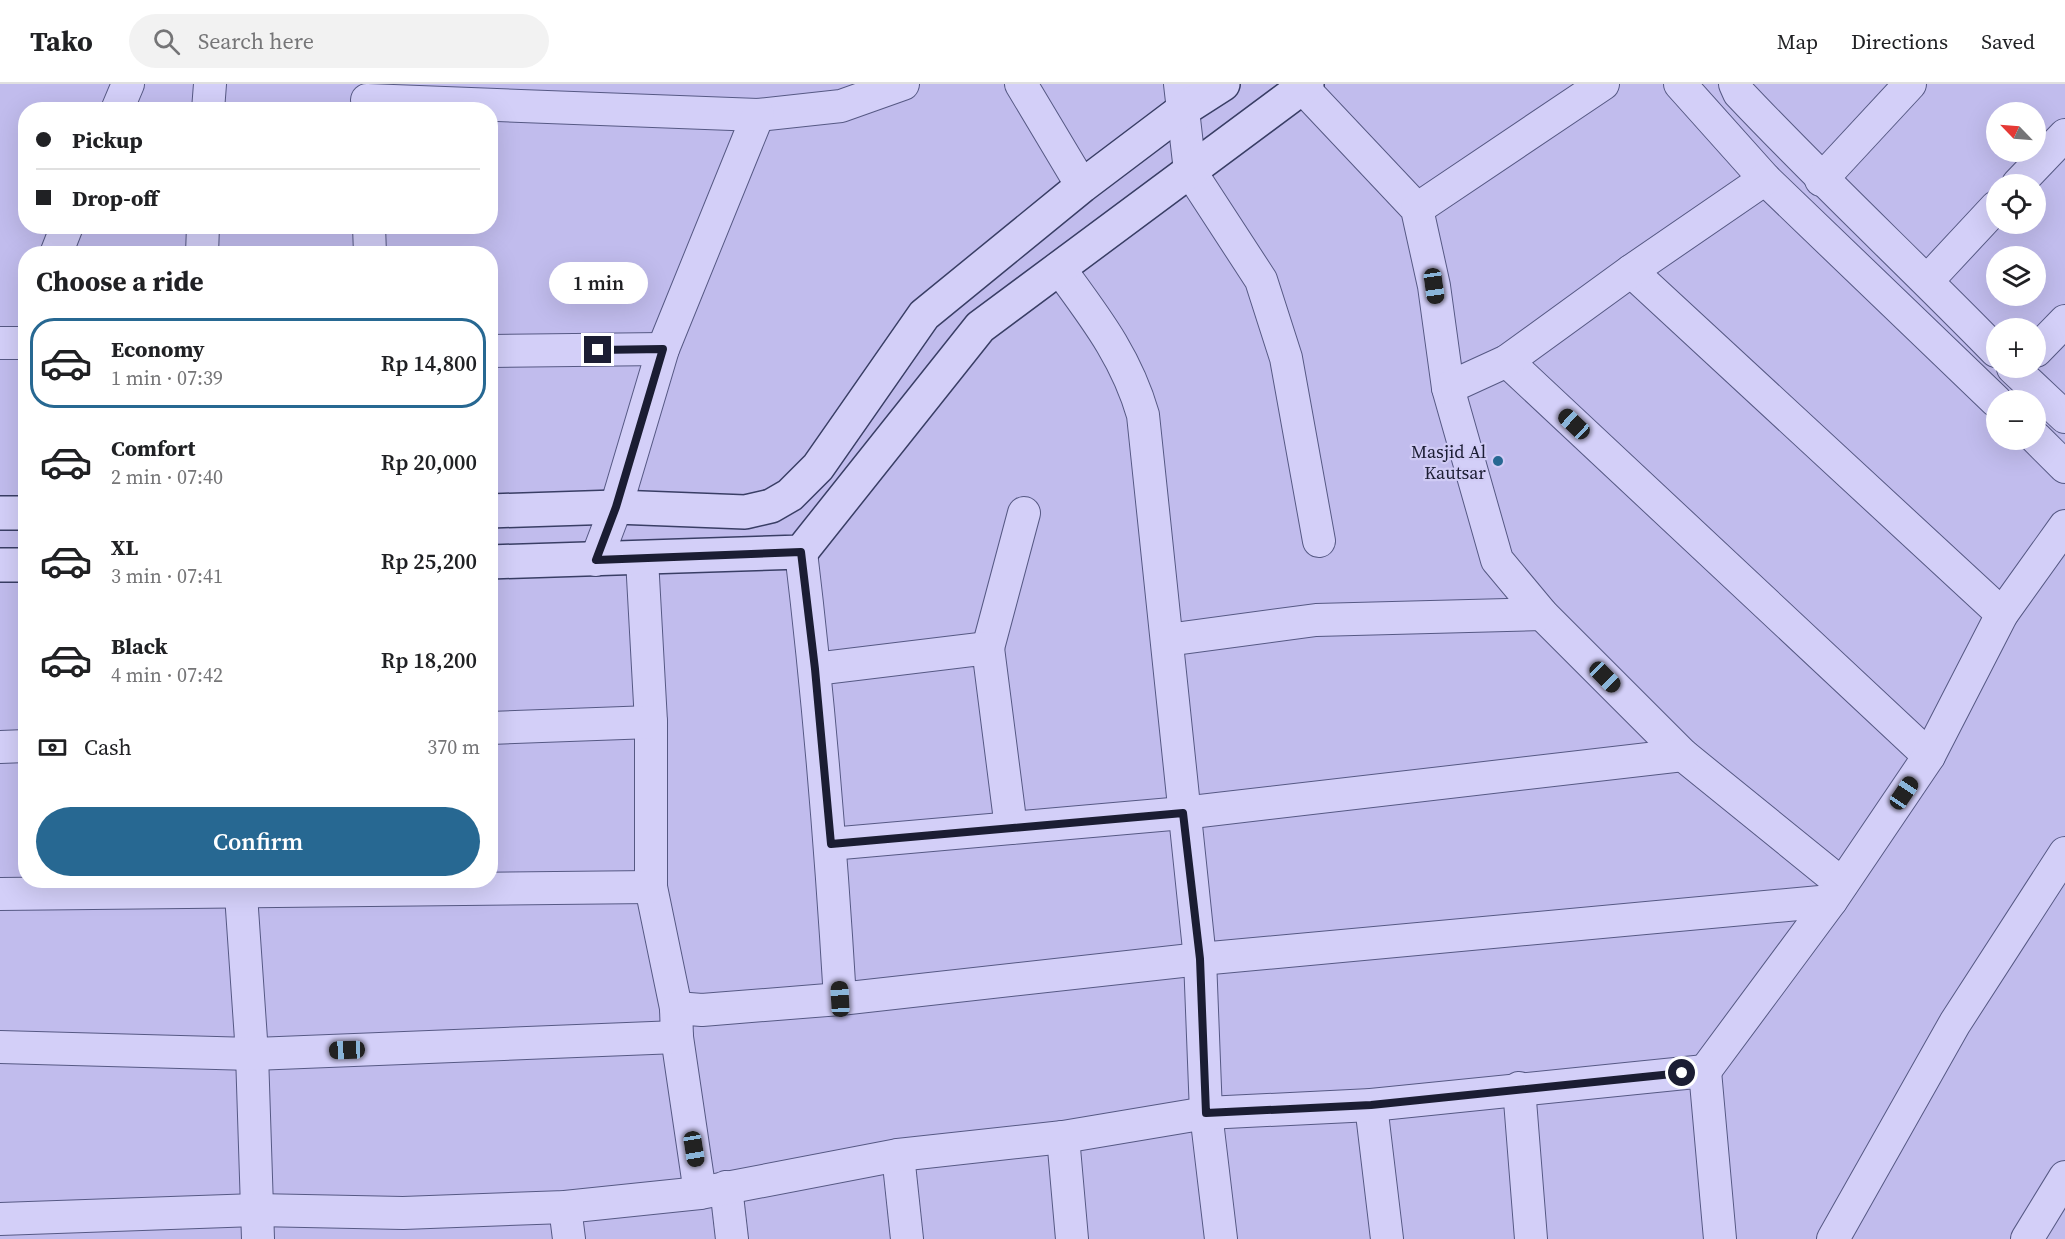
<!DOCTYPE html>
<html lang="en">
<head>
<meta charset="utf-8">
<style>
	body { margin:0; font-family:"Source Serif 4",serif; background:#f2f2f2; color:#202124; height:100vh; display:flex; flex-direction:column; font-size:22px; white-space:nowrap }
	* { box-sizing:border-box; margin:0 }
	p { font-size:20px; color:#757577 }
	.icon { flex:none; width:33px; height:33px; fill:none; stroke:currentColor; stroke-width:2; stroke-linecap:round; stroke-linejoin:round }
	.map { position:relative; flex:1; overflow:hidden }
	.drawer { position:absolute; left:18px; top:162px; width:480px; height:642px; display:flex; flex-direction:column; background:#fff; border-radius:24px; box-shadow:0 6px 24px #0002 }
	.drawer>* { flex:none }
	.banner { position:absolute; left:18px; top:18px; width:480px; height:132px; border-radius:24px; box-shadow:0 6px 24px #0002; display:grid; align-content:center; height:132px; padding:0 18px; background:#fff }
	.needle { width:39px; rotate:295deg }
	.buttons { position:absolute; left:1986px; top:18px; display:grid; gap:12px }
	.buttons a { display:grid; place-items:center; width:60px; height:60px; border-radius:50%; background:#fff; box-shadow:0 6px 24px #0002; font-size:30px }
	.end { position:absolute; width:27px; height:27px; margin:-14px; border:8px solid #1b1d33; background:#fff; box-shadow:0 0 0 3px #fff }
	.from { border-radius:50% }
	.bubble { position:absolute; height:42px; border-radius:21px; background:#fff; box-shadow:0 6px 24px #0002; font-size:20px; font-weight:600; line-height:42px; text-align:center }
	.car { position:absolute; width:18px; height:36px; margin:-18px -9px; border-radius:8px; box-shadow:0 0 4px 2px #0007; background:linear-gradient(#222 24%,#8ab4d8 0 40%,#222 0 76%,#8ab4d8 0 86%,#222 0) }
	.banner b { display:flex; align-items:center; gap:21px; height:57px; font-size:22px }
	.banner b+b { border-top:2px solid #e0e0e0 }
	.banner i { width:15px; height:15px; background:#202124 }
	ul { padding:0; list-style:none }
	li { display:flex; align-items:center; gap:18px; height:90px; margin:0 12px 9px; padding:0 6px; border:3px solid transparent; border-radius:24px }
	li div { flex:1 }
	li b { display:block; font-size:22px }
	li em { font-style:normal; font-weight:600 }
	li.on { border-color:#276892 }
	li>.icon { width:54px; height:54px; stroke-width:1.5 }
	h2 { padding:0 18px; font-size:27px; line-height:72px }
	.pay { display:flex; align-items:center; gap:15px; height:66px; padding:0 18px; font-size:22px }
	.pay p { margin-inline-start:auto }
	.button { display:flex; gap:12px; margin-top:auto; padding:12px 18px }
	.button a { flex:1; height:69px; border-radius:36px; background:#276892; color:#fff; font-size:24px; font-weight:600; line-height:69px; text-align:center }
	header { display:flex; align-items:center; gap:36px; box-sizing:border-box; height:84px; padding:0 30px; background:#fff; border-bottom:2px solid #e0e0e0 }
	header strong { font-size:28px }
	nav { display:flex; gap:33px; margin-inline-start:auto; font-size:21px }
	.search { width:420px; height:54px; background:#f2f2f2; display:flex; align-items:center; gap:15px; box-sizing:border-box; padding:0 21px; border-radius:33px; color:#757577; font-size:22px }
	.map>svg:first-child { display:block }
	.lines { fill:none; stroke-linecap:round; stroke-linejoin:round }
	.street-casing { stroke:#565984; stroke-width:34 }
	.secondary-casing { stroke:#393e65; stroke-width:36 }
	.street { stroke:#d3cff8; stroke-width:32 }
	.secondary { stroke:#d3cff8; stroke-width:33 }
	.route { stroke:#1b1d33; stroke-width:8 }
	.poi-dot { fill:#276892; stroke:#d0cbf5; stroke-width:2 }
	.labels { text-anchor:middle; dominant-baseline:central; stroke-width:4.5; stroke-linejoin:round; paint-order:stroke }
	.poi-label { font-size:18px; fill:#1b1d33; stroke:#d0cbf5; text-anchor:end }
</style>
</head>
<body>
<header>
<strong>Tako</strong>
<div class="search"><svg class="icon" aria-label="search" viewBox="0 0 24 24"><circle cx="10" cy="10" r="6"/><path d="M15 15l6 6"/></svg>Search here</div>
<nav><a>Map</a><a>Directions</a><a>Saved</a></nav>
</header>
<div class="map">
<svg width="2065" height="1155" viewBox="0 0 2065 1155">
	<rect width="100%" height="100%" fill="#c1bced"/>
	<g class="lines">
		<g class="street-casing">
			<g id="street">
				<path d="M 1021,0 L 1082,102"/>
				<path d="M 1180,0 L 1190,87 L 1261,196 L 1286,274 L 1319,457"/>
				<path d="M 1680,0 L 1765,95 L 1996,317"/>
				<path d="M 1735,0 L 1739,9 C 1822,97 1911,180 1996,267"/>
				<path d="M 1302,3 L 1417,125 L 1434,202 L 1448,304 L 1497,476 L 1542,530 L 1683,671 L 1842,800"/>
				<path d="M 367,16 L 758,31 L 841,22 L 903,0"/>
				<path d="M 117,26 L 128,0"/>
				<path d="M 208,26 L 210,0"/>
				<path d="M 1821,96 L 1910,0"/>
				<path d="M 2018,100 L 2065,51"/>
				<path d="M 1417,125 L 1603,0"/>
				<path d="M 369,142 L 370,170"/>
				<path d="M 56,170 L 67,142"/>
				<path d="M 202,170 L 203,142"/>
				<path d="M 1059,184 C 1094,232 1126,272 1143,331 L 1200,875 L 1206,1029 L 1221,1155"/>
				<path d="M 1631,187 L 2002,530"/>
				<path d="M 1928,196 L 1996,123"/>
				<path d="M 0,259 L 26,259"/>
				<path d="M 490,267 L 663,265"/>
				<path d="M 2036,267 L 2065,237"/>
				<path d="M 1507,277 L 1929,672"/>
				<path d="M 2013,284 L 2065,333"/>
				<path d="M 1448,304 L 1507,277 L 1631,187 L 1765,95"/>
				<path d="M 2036,354 L 2065,383"/>
				<path d="M 801,468 C 819,617 831,765 840,915"/>
				<path d="M 642,475 L 651,638 L 651,803 L 676,924 L 677,953 L 700,1109"/>
				<path d="M 596,476 L 616,423 L 663,265 L 758,31"/>
				<path d="M 1167,556 L 1316,536 L 1542,530"/>
				<path d="M 988,564 L 1024,429"/>
				<path d="M 815,585 L 988,564 L 1011,744"/>
				<path d="M 490,644 L 651,638"/>
				<path d="M 0,663 L 26,662"/>
				<path d="M 830,760 L 1183,729 L 1683,671"/>
				<path d="M 240,796 L 252,970 L 258,1155"/>
				<path d="M 0,810 L 651,803"/>
				<path d="M 676,924 L 702,926 L 840,915 L 1200,875 L 1831,817"/>
				<path d="M 0,963 L 252,970 L 677,953"/>
				<path d="M 1705,987 L 1831,817 L 1929,672 L 2002,530 L 2065,442"/>
				<path d="M 1519,1004 L 1531,1155"/>
				<path d="M 1371,1021 L 1387,1155"/>
				<path d="M 1063,1053 L 1072,1155"/>
				<path d="M 898,1071 L 907,1155"/>
				<path d="M 726,1103 L 732,1155"/>
				<path d="M 565,1123 L 569,1155"/>
				<path d="M 0,1135 L 256,1126 L 403,1129 L 565,1123 L 700,1109 L 898,1071 L 1063,1053 L 1206,1029 L 1371,1021 L 1705,987 L 1720,1155"/>
				<path d="M 1833,1155 L 1955,939 L 2065,769"/>
				<path d="M 2027,1155 L 2065,1093"/>
			</g>
		</g>
		<g class="secondary-casing">
			<g id="secondary">
				<path d="M 490,427 L 616,423 L 745,428 L 771,422 L 790,411 L 818,383 L 924,231 L 1082,102 L 1184,25 L 1223,0"/>
				<path d="M 0,429 L 26,429"/>
				<path d="M 490,478 L 801,468 L 980,243 L 1307,0"/>
				<path d="M 0,481 L 26,481"/>
			</g>
		</g>
		<use href="#street" class="street"/>
		<use href="#secondary" class="secondary"/>
	</g>
	<g class="lines">
		<path class="route" d="M 598,266 L 663,265 L 616,423 L 596,476 L 801,468 L 815,585 L 831,760 L 1183,729 L 1200,875 L 1206,1029 L 1371,1021 L 1682,989"/>
	</g>
	<circle class="poi-dot" cx="1498" cy="377" r="6"/>
	<g class="labels">
		<g class="poi-label">
			<text x="1486" y="367">Masjid Al<tspan x="1486" dy="21">Kautsar</tspan></text>
		</g>
	</g>
</svg>
<div class="buttons">
<a><svg class="needle" viewBox="-14 -14 28 28"><path d="M0-13l5 13h-10z" fill="#e53935"/><path d="M0 13l5-13h-10z" fill="#757577"/></svg></a>
<a><svg class="icon" aria-label="locate" viewBox="0 0 24 24"><circle cx="12" cy="12" r="6"/><path d="M12 2v4M12 18v4M2 12h4M18 12h4"/></svg></a>
<a><svg class="icon" aria-label="layers" viewBox="0 0 24 24"><path d="M12 4l9 5-9 5-9-5zM3 14l9 5 9-5"/></svg></a>
<a>+</a>
<a>−</a>
</div>
<i class="end from" style="left:1682px;top:989px"></i>
<i class="end" style="left:598px;top:266px"></i>
<div class="bubble" style="left:549px;top:178px;width:99px">1 min</div>
<i class="car" style="left:1434px;top:202px;rotate:172deg"></i>
<i class="car" style="left:1574px;top:340px;rotate:313deg"></i>
<i class="car" style="left:1605px;top:593px;rotate:135deg"></i>
<i class="car" style="left:1904px;top:709px;rotate:34deg"></i>
<i class="car" style="left:840px;top:915px;rotate:357deg"></i>
<i class="car" style="left:347px;top:966px;rotate:268deg"></i>
<i class="car" style="left:694px;top:1065px;rotate:171deg"></i>
<div class="banner">
<b><i class="from"></i>Pickup</b>
<b><i></i>Drop-off</b>
</div>
<section class="drawer">
<h2>Choose a ride</h2>
<ul>
<li class="on"><svg class="icon" aria-label="car" viewBox="0 0 24 24"><path d="M5 17H2v-5l4-1 3-4h7l3 4 3 1v5h-3M9 17h6M6 11h13"/><circle cx="7" cy="17" r="2"/><circle cx="17" cy="17" r="2"/></svg><div><b>Economy</b><p>1 min · 07:39</p></div><em>Rp 14,800</em></li>
<li><svg class="icon" aria-label="car" viewBox="0 0 24 24"><path d="M5 17H2v-5l4-1 3-4h7l3 4 3 1v5h-3M9 17h6M6 11h13"/><circle cx="7" cy="17" r="2"/><circle cx="17" cy="17" r="2"/></svg><div><b>Comfort</b><p>2 min · 07:40</p></div><em>Rp 20,000</em></li>
<li><svg class="icon" aria-label="car" viewBox="0 0 24 24"><path d="M5 17H2v-5l4-1 3-4h7l3 4 3 1v5h-3M9 17h6M6 11h13"/><circle cx="7" cy="17" r="2"/><circle cx="17" cy="17" r="2"/></svg><div><b>XL</b><p>3 min · 07:41</p></div><em>Rp 25,200</em></li>
<li><svg class="icon" aria-label="car" viewBox="0 0 24 24"><path d="M5 17H2v-5l4-1 3-4h7l3 4 3 1v5h-3M9 17h6M6 11h13"/><circle cx="7" cy="17" r="2"/><circle cx="17" cy="17" r="2"/></svg><div><b>Black</b><p>4 min · 07:42</p></div><em>Rp 18,200</em></li>
</ul>
<div class="pay"><svg class="icon" aria-label="cash" viewBox="0 0 24 24"><path d="M3 7h18v10H3z"/><circle cx="12" cy="12" r="2"/></svg>Cash<p>370 m</p></div>
<div class="button"><a>Confirm</a></div>
</section>
</div>
</body>
</html>
